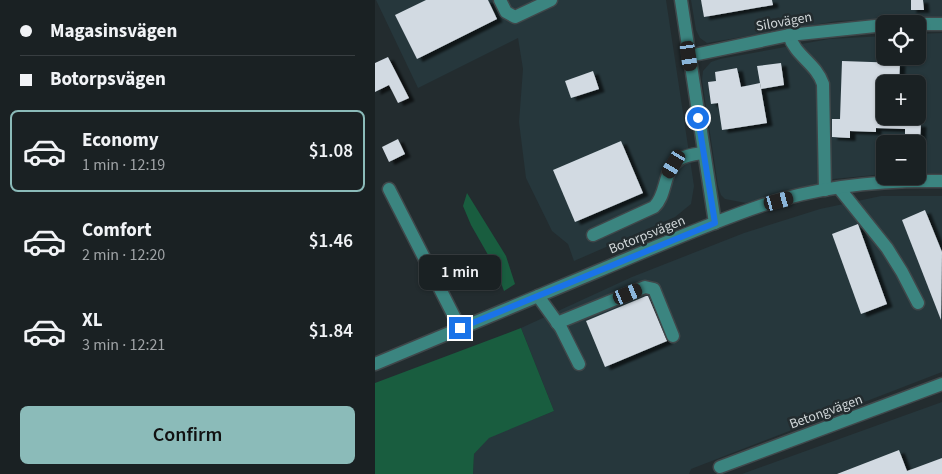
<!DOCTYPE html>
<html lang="en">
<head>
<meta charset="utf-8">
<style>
	body { margin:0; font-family:"Source Sans 3",sans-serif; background:#272e30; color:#f1f3f6; height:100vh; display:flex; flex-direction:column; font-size:19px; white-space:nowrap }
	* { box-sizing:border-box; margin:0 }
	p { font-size:16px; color:#9fa3a6 }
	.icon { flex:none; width:28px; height:28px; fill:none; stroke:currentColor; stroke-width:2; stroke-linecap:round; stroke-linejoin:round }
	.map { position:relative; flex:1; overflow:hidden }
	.panel { display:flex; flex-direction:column; background:#1a2123; width:375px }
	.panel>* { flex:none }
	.guide { display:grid; align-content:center; height:110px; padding:0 20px; background:#1a2123 }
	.fabs { position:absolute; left:501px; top:15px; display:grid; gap:10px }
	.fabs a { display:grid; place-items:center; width:50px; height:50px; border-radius:8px; background:#1a2123; box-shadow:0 1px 4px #0004,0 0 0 1px #383e41; font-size:25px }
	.end { position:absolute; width:22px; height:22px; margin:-11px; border:6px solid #1a73e8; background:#fff; box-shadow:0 0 0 2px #fff }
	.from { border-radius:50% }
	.bubble { position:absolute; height:35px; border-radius:8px; background:#1a2123; box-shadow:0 1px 4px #0004,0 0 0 1px #383e41; font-size:16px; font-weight:600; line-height:35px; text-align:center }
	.car { position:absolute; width:15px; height:30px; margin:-15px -8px; border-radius:6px; box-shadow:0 0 4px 1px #0007; background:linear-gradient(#222 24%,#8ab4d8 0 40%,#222 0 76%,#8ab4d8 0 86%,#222 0) }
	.guide b { display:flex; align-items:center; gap:18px; height:48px; font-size:19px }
	.guide b+b { border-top:1px solid #383e41 }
	.guide i { width:12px; height:12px; background:#f1f3f6 }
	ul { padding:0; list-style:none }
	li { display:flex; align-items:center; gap:15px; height:82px; margin:0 10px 8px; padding:0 10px; border:2px solid transparent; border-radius:8px }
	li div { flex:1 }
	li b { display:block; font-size:19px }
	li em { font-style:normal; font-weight:600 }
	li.selected { border-color:#8bbbb9 }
	li>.icon { width:45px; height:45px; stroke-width:1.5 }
	.action { display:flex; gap:10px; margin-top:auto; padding:10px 20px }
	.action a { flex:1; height:58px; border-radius:8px; background:#8bbbb9; color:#111; font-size:20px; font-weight:600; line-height:58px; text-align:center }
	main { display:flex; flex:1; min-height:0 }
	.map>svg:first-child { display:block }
	.built { fill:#26373c; fill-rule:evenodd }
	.forest { fill:#195d3f }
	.building { fill:#d2dae2; filter:url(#shadow) }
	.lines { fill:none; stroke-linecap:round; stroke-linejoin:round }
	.minor-casing { stroke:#3f474a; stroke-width:15 }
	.minor { stroke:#3b8580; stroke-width:12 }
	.route { stroke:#1a73e8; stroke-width:6 }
	.labels { text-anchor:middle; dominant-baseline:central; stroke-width:5; stroke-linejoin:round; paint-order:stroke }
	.street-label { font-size:14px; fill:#d1d7d9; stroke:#232c2f }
</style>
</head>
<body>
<main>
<section class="panel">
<div class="guide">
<b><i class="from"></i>Magasinsvägen</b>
<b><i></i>Botorpsvägen</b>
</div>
<ul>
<li class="selected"><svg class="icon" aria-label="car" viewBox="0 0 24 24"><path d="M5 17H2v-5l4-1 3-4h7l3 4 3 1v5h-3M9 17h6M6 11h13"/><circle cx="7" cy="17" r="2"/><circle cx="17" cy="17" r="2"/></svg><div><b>Economy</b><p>1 min · 12:19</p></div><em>$1.08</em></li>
<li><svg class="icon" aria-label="car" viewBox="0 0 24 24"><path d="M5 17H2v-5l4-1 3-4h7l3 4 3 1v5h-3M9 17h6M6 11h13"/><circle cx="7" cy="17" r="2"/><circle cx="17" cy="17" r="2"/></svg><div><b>Comfort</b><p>2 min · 12:20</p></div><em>$1.46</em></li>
<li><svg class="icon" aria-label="car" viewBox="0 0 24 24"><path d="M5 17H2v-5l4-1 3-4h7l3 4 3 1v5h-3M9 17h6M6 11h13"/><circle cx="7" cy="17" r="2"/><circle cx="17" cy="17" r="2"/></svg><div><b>XL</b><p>3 min · 12:21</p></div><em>$1.84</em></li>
</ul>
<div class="action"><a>Confirm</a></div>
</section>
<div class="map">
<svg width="567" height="474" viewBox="0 0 567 474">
	<defs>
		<filter id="shadow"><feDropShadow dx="5.5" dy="3" stdDeviation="1" flood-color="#0009"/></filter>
	</defs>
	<rect width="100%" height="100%" fill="#232c2f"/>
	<g class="built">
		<path d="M 1,0 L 291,0 L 319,186 L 316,204 L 300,217 L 199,261 L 193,244 L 177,231 L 151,178 L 144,122 L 148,69 L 143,38 L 43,88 Z"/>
		<path d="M 316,0 L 567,0 L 567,17 L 462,21 L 332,43 L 325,38 L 321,30 Z"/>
		<path d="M 567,33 L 567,173 L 543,174 L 542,144 L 510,144 L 510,174 L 458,179 L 371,203 L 350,199 L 346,195 L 343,186 L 327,80 L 328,71 L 336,62 L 345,59 L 454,39 L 510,36 L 510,56 L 542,56 L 543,34 ZM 510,84 L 542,84 L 542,116 L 510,116 Z"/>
		<path d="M 506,196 L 567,196 L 567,372 L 316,469 L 314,474 L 98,474 L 99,454 L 114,437 L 179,411 L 146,328 L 257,277 L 369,233 L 445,209 Z"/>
		<path d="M 567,402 L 567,474 L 367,474 Z"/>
	</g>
	<g class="forest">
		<path d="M 92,193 L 131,256 L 140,284 L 129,291 L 120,267 L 96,225 L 88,206 Z"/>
		<path d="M 146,328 L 179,411 L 114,438 L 99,454 L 98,474 L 0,474 L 0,383 Z"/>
	</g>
	<g class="building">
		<path d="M 51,0 L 113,0 L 122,19 L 42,59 L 20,15 Z"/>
		<path d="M 326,0 L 397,0 L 398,5 L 329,17 Z"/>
		<path d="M 536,0 L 548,0 L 549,10 L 536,10 Z"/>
		<path d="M 13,57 L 34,98 L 23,103 L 14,85 L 0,92 L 0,63 Z"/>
		<path d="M 467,61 L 525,63 L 524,84 L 510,84 L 510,116 L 531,116 L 531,123 L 546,124 L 545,142 L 530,141 L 530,127 L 530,129 L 501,128 L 501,132 L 475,131 L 475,138 L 457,137 L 457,119 L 465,119 Z"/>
		<path d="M 406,63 L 409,85 L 386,89 L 382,66 Z"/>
		<path d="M 362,68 L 366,87 L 385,83 L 392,123 L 347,130 L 343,103 L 336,104 L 333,82 L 341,81 L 340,72 Z"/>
		<path d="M 218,71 L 224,89 L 196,98 L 190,81 Z"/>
		<path d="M 23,139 L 30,154 L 14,162 L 7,147 Z"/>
		<path d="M 246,141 L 268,193 L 200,222 L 178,170 Z"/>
		<path d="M 550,210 L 567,252 L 566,320 L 527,220 Z"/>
		<path d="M 483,224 L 512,304 L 486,314 L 457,234 Z"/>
		<path d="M 271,296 L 273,296 L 292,341 L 230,367 L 211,321 Z"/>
		<path d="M 524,450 L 532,471 L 567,458 L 567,474 L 462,474 Z"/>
	</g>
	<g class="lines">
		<g class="minor-casing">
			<g id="minor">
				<path d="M 125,0 L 131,12 L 140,17 L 176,0"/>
				<path d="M 306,0 L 340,223"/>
				<path d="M 542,24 L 567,24"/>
				<path d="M 414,35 C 420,56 441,63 448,84 L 450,190"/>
				<path d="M 314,56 L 414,35 L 510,25"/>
				<path d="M 464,188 L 512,248 L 527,272 L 543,303"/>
				<path d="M 14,189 L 85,328"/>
				<path d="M 218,235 L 279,207 C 293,194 287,170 305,159 C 311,155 321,154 328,153"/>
				<path d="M 163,296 L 186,328 L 204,364"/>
				<path d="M 182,323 L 270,287 L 279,289 L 298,336"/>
				<path d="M 0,364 C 74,333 149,302 223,271 C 278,248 332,224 388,205 C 445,186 507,180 567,181"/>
				<path d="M 345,467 L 567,384"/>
			</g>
		</g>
		<use href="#minor" class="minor"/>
	</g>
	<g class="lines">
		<path class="route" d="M 85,328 L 340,223 L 323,118"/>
	</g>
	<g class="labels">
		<g class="street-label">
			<text transform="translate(409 22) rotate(-10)">Silovägen</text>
			<text transform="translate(272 235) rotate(-22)">Botorpsvägen</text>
			<text transform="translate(451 412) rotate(-20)">Betongvägen</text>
		</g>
	</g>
</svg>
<div class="fabs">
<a><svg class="icon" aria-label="locate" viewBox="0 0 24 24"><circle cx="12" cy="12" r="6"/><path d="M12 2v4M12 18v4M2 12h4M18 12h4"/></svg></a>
<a>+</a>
<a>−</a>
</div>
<i class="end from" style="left:323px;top:118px"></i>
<i class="end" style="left:85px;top:328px"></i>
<div class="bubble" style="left:44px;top:255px;width:82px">1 min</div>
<i class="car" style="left:314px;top:56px;rotate:172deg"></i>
<i class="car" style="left:299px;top:164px;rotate:211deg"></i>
<i class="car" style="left:404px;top:201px;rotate:75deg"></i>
<i class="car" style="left:253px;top:294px;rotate:68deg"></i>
</div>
</main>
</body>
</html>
